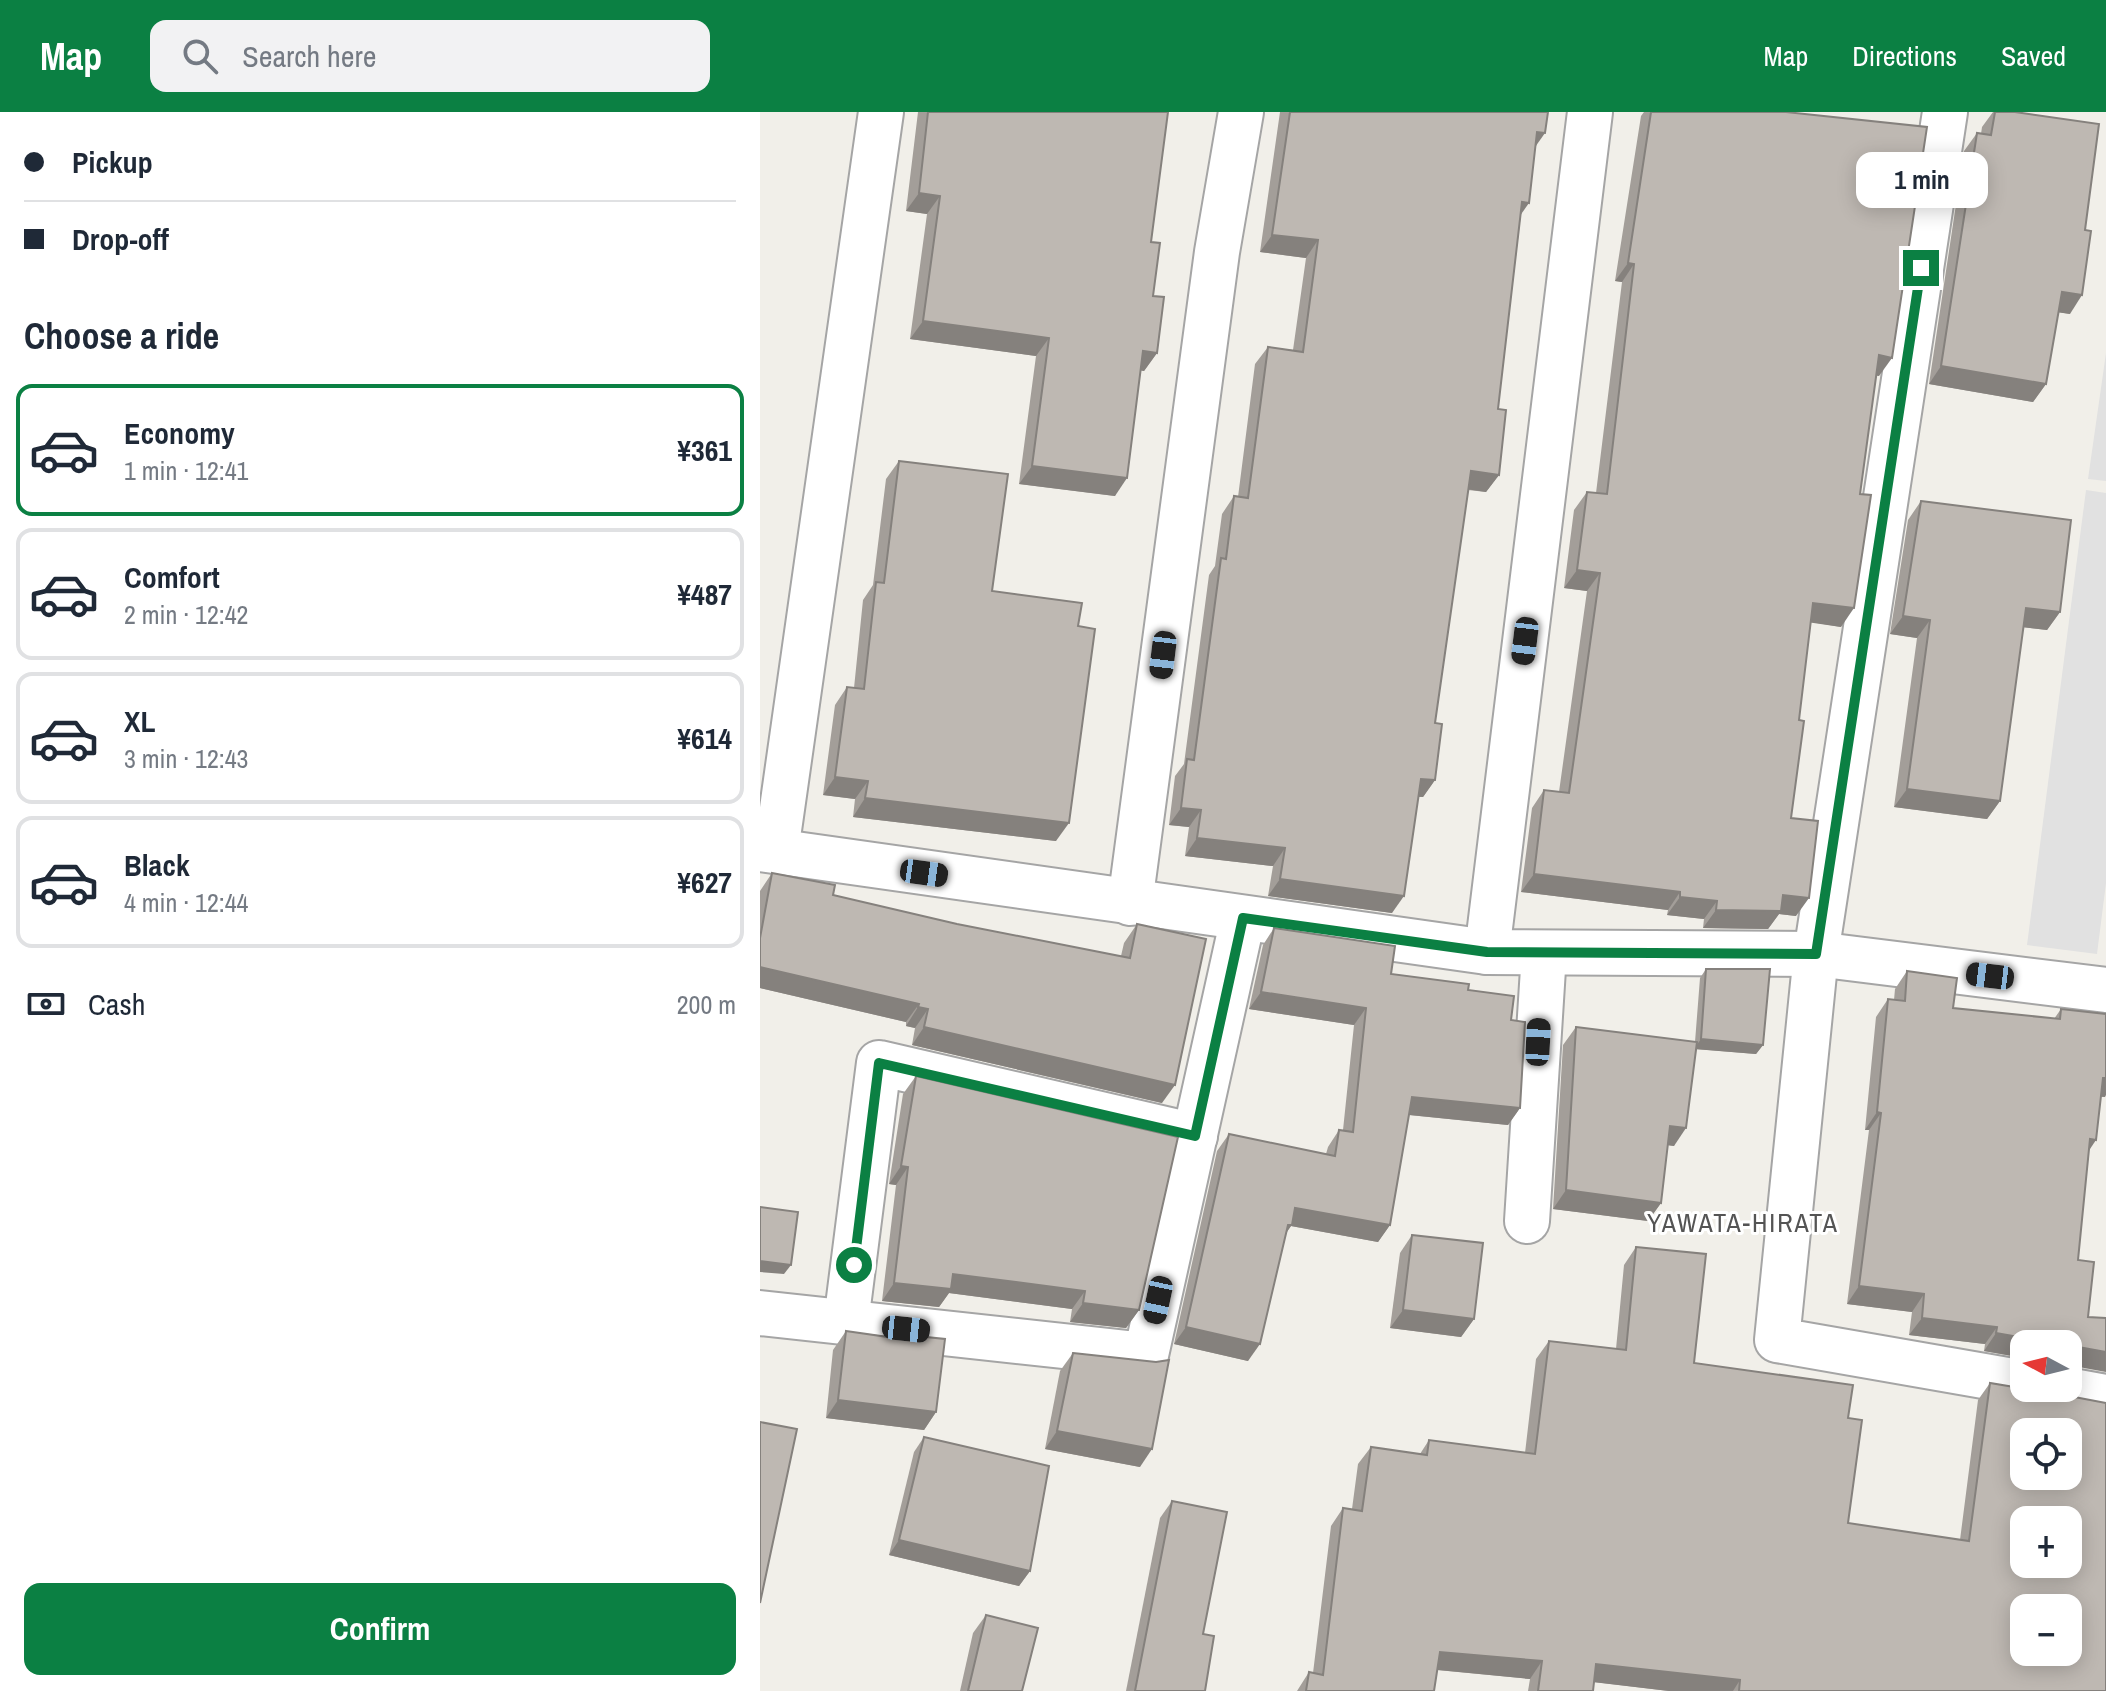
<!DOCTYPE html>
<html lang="en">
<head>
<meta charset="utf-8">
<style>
	body { margin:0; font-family:"Archivo Narrow",sans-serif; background:#f2f2f3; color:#1f2937; height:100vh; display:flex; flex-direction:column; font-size:30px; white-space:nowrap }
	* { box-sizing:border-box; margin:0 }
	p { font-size:26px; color:#747a83 }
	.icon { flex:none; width:44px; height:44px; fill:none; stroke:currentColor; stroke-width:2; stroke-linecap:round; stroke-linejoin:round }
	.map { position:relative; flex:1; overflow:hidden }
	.drawer { display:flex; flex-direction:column; background:#fff; width:760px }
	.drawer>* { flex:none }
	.hud { display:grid; align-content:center; height:176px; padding:0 24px; background:#fff }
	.needle { width:52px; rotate:277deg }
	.controls { position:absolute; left:1250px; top:1218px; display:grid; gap:16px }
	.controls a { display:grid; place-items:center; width:72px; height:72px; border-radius:16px; background:#fff; box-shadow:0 4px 20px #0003; font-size:40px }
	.end { position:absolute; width:36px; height:36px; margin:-18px; border:10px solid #0b8043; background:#fff; box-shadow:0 0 0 4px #fff }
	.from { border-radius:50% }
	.bubble { position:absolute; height:56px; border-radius:16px; background:#fff; box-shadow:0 4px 20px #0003; font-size:26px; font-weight:700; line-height:56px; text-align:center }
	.car { position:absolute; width:24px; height:48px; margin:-24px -12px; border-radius:10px; box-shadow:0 0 6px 2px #0007; background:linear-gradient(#222 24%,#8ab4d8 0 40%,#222 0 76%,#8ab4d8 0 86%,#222 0) }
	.hud b { display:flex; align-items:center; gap:28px; height:76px; font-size:30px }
	.hud b+b { border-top:2px solid #e0e1e3 }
	.hud i { width:20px; height:20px; background:#1f2937 }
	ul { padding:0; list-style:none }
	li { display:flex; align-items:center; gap:24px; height:132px; margin:0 16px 12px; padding:0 8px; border:4px solid #e0e1e3; border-radius:16px }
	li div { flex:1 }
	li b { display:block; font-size:30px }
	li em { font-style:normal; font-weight:700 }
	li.current { border-color:#0b8043 }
	li>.icon { width:72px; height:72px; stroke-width:1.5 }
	h2 { padding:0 24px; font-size:36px; line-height:96px }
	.pay { display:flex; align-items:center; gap:20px; height:88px; padding:0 24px; font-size:30px }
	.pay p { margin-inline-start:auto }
	.action { display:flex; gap:16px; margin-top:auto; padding:16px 24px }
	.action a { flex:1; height:92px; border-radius:16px; background:#0b8043; color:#fff; font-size:32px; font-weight:700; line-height:92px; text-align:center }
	header { display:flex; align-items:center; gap:48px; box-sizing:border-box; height:112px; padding:0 40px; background:#0b8043; color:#fff }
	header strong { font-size:38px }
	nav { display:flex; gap:44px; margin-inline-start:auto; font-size:28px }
	.search { width:560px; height:72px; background:#f2f2f3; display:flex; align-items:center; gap:20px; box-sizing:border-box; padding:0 28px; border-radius:16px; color:#747a83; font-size:30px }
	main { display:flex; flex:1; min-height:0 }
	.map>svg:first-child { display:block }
	.parking { fill:#e1e1e1 }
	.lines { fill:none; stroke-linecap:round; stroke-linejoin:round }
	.street-casing { stroke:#a5a5a5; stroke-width:48 }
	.street { stroke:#fff; stroke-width:44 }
	.wall { fill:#a39e99 }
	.shaded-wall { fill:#85817d }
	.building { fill:#beb8b2; stroke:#85817d; stroke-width:2; fill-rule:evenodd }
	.route { stroke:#0b8043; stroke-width:10 }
	.labels { text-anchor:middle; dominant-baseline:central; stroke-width:6; stroke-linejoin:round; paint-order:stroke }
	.neighbourhood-label { font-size:26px; letter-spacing:2px; fill:#545454; stroke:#fff }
</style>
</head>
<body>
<header>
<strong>Map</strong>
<div class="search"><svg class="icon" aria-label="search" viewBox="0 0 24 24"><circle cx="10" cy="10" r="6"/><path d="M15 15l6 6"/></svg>Search here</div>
<nav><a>Map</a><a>Directions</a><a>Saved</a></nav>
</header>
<main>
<section class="drawer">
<div class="hud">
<b><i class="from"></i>Pickup</b>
<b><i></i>Drop-off</b>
</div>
<h2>Choose a ride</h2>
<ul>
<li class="current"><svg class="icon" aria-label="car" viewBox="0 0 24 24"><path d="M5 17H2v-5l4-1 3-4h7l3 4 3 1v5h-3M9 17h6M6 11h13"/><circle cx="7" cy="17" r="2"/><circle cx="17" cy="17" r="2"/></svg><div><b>Economy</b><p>1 min · 12:41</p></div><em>¥361</em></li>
<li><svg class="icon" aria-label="car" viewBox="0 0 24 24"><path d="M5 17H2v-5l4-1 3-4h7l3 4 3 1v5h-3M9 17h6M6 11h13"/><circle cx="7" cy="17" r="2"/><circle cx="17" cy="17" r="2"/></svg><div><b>Comfort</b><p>2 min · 12:42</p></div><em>¥487</em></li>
<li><svg class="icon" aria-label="car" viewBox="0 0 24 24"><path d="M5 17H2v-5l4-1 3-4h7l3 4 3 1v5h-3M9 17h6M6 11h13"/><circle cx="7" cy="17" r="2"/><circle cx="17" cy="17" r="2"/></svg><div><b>XL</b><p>3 min · 12:43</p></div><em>¥614</em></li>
<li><svg class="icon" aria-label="car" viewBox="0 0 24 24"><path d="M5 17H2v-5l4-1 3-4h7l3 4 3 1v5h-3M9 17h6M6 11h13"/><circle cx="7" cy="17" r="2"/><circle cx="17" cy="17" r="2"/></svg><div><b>Black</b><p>4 min · 12:44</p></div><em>¥627</em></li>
</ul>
<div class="pay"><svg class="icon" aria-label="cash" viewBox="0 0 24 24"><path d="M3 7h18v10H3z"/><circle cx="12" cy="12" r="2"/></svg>Cash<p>200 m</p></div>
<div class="action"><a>Confirm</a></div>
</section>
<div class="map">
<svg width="1346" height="1579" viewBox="0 0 1346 1579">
	<rect width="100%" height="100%" fill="#f1efe9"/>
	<g class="parking">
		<path d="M 1346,241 L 1346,369 L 1328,367 Z"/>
		<path d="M 1326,378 L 1346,381 L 1346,771 L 1337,842 L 1267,833 Z"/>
	</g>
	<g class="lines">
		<g class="street-casing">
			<g id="street">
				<path d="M 1185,0 L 1056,842 L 1017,1228 L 1264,1271"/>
				<path d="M 0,737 L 727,840 L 1056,842 L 1346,878"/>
				<path d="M 16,739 L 121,0"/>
				<path d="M 370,791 L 457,140 L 481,0"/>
				<path d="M 727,840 L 830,0"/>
				<path d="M 767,1109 L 784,841"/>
				<path d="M 0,1201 L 386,1243 L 483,806"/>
				<path d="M 86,1210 L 119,951 L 435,1024"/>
				<path d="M 1296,1276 L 1346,1285"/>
			</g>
		</g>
		<use href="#street" class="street"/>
	</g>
	<g class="wall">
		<path d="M 158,0 L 408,0 L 391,130 L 397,241 L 384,259 L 381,258 L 355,384 L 259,372 L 276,244 L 150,227 L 167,102 L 146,99 Z"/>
		<path d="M 520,0 L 788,0 L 776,34 L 761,102 L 738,297 L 739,363 L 726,380 L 708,378 L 675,611 L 675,668 L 663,685 L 658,685 L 632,801 L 508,784 L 513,754 L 425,744 L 429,715 L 409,713 L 415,664 L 424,652 L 449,463 L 455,454 L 462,402 L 474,384 L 478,385 L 495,252 L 508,235 L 533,238 L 546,146 L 500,140 Z"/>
		<path d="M 884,0 L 1026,0 L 1119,264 L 1116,263 L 1081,515 L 1051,510 L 1039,608 L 1031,706 L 1036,804 L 1019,802 L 1008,817 L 943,816 L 944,807 L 907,803 L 908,798 L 761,780 L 772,696 L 784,678 L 799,680 L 827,479 L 804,476 L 814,398 L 827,380 L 836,381 L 862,170 L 855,169 L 881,4 Z"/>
		<path d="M 1233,0 L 1255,0 L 1310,202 L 1298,200 L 1286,272 L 1273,290 L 1169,272 L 1204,39 L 1217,21 L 1221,22 L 1222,15 Z"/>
		<path d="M 139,349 L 232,479 L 318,514 L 296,729 L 93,705 L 95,687 L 63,683 L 75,593 L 87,575 L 94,576 L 103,488 L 113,473 L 126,367 Z"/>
		<path d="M 1161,389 L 1300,500 L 1287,518 L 1263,515 L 1240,689 L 1227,707 L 1134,695 L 1157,526 L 1130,522 L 1148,408 Z"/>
		<path d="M 12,761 L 73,783 L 197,812 L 361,844 L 364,831 L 377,812 L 402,991 L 152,933 L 155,916 L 146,914 L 146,910 L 0,876 L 0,779 Z"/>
		<path d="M 514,816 L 631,862 L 708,878 L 751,908 L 760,996 L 748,1013 L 649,1003 L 630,1113 L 618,1130 L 531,1114 L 525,1122 L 488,1249 L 414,1232 L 457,1039 L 469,1022 L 566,1042 L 568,1035 L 579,1018 L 583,1018 L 594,913 L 489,897 L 503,833 Z"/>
		<path d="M 946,857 L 1003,933 L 996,942 L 936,937 L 914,1034 L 908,1033 L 901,1091 L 888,1109 L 793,1097 L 803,933 L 816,915 L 935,930 L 940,866 Z"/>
		<path d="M 1147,859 L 1193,896 L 1294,907 L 1301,897 L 1345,985 L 1341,985 L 1329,1038 L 1318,1148 L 1328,1205 L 1308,1232 L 1264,1232 L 1264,1246 L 1224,1239 L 1225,1232 L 1149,1223 L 1152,1200 L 1087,1192 L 1109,1018 L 1105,1018 L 1116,905 L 1128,887 L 1134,888 L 1135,877 Z"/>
		<path d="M 156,964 L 379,1198 L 366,1216 L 310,1210 L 312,1197 L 189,1181 L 179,1195 L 122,1189 L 136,1073 L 129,1072 L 143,982 Z"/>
		<path d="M 652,1123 L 714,1207 L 701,1225 L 630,1216 L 640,1141 Z"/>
		<path d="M 876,1135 L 934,1251 L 1088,1306 L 1088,1411 L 1200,1428 L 1218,1288 L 1230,1271 L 1346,1579 L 909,1579 L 834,1570 L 833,1579 L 768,1579 L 770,1567 L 677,1558 L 674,1579 L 537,1579 L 549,1560 L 553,1561 L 571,1414 L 583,1396 L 592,1397 L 598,1352 L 611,1335 L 660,1342 L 669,1328 L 765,1341 L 776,1247 L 789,1229 L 856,1237 L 864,1153 Z"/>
		<path d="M 86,1219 L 126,1224 L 128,1221 L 176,1300 L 164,1318 L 66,1306 L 73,1238 Z"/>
		<path d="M 313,1241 L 380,1355 L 285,1337 L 300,1259 Z"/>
		<path d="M 164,1325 L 270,1459 L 259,1474 L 129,1443 L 154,1340 Z"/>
		<path d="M 412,1389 L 443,1522 L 445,1579 L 366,1579 L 400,1406 Z"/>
		<path d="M 226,1503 L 262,1579 L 200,1579 L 213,1521 Z"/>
	</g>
	<g class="shaded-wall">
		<path d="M 777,20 L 785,21 L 773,38 Z"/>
		<path d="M 159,81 L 180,84 L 167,102 L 146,99 Z"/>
		<path d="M 762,90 L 769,91 L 757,108 Z"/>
		<path d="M 512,123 L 558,128 L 546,146 L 500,140 Z"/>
		<path d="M 868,151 L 874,152 L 862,170 L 855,169 Z"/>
		<path d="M 1302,180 L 1322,183 L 1310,202 L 1289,199 Z"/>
		<path d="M 163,209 L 289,226 L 276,244 L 150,227 Z"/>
		<path d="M 383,239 L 397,241 L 384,259 L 370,257 Z"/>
		<path d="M 1119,243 L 1132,246 L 1119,264 L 1106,262 Z"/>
		<path d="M 1181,254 L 1286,272 L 1273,290 L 1169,272 Z"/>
		<path d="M 272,354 L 367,366 L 355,384 L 259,372 Z"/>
		<path d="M 711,359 L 739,363 L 726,380 L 699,376 Z"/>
		<path d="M 817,458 L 840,461 L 827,479 L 804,476 Z"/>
		<path d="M 1053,491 L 1094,496 L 1081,515 L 1040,509 Z"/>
		<path d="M 1266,496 L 1300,500 L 1287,518 L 1253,514 Z"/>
		<path d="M 1143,504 L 1170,508 L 1157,526 L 1130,522 Z"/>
		<path d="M 75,665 L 108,669 L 95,687 L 63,683 Z"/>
		<path d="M 661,667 L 675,668 L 663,685 L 649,684 Z"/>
		<path d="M 1147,677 L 1240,689 L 1227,707 L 1134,695 Z"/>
		<path d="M 105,686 L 309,711 L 296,729 L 93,705 Z"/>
		<path d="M 421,696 L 441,698 L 429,715 L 409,713 Z"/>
		<path d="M 437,726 L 525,736 L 513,754 L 425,744 Z"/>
		<path d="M 774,762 L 920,780 L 908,798 L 761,780 Z"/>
		<path d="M 520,767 L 644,784 L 632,801 L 508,784 Z"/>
		<path d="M 1023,783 L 1049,786 L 1036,804 L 1019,802 L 1008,817 L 943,816 L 956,798 Z"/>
		<path d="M 920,785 L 957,789 L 944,807 L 907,803 Z"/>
		<path d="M 0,855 L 159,892 L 146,910 L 0,876 Z"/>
		<path d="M 501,880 L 606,896 L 594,913 L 489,897 Z"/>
		<path d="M 158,895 L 168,897 L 155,916 L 146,914 Z"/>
		<path d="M 164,915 L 415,973 L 402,991 L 152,933 Z"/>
		<path d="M 941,927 L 1003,933 L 996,942 L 934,937 Z"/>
		<path d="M 1343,966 L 1346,966 L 1346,983 L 1345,985 L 1330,983 Z"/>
		<path d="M 652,985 L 760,996 L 748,1013 L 640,1002 Z"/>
		<path d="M 1117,1000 L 1121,1001 L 1109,1018 L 1105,1018 Z"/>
		<path d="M 910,1014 L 926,1016 L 914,1034 L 898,1032 Z"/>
		<path d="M 1330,1027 L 1336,1028 L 1324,1046 Z"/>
		<path d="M 141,1054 L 148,1055 L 136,1073 L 129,1072 Z"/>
		<path d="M 806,1078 L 901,1091 L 888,1109 L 793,1097 Z"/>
		<path d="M 535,1096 L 630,1113 L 618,1130 L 531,1114 L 520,1130 Z"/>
		<path d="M 0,1149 L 31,1153 L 24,1162 L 0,1160 Z"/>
		<path d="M 193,1162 L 325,1179 L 312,1197 L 189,1181 L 179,1195 L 122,1189 L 134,1171 Z"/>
		<path d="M 1099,1174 L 1164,1182 L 1152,1200 L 1087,1192 Z"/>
		<path d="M 323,1191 L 379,1198 L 366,1216 L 310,1210 Z"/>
		<path d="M 643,1198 L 714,1207 L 701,1225 L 630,1216 Z"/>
		<path d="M 1162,1206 L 1237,1215 L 1225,1232 L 1149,1223 Z"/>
		<path d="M 426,1215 L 500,1232 L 488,1249 L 414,1232 Z"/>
		<path d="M 1236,1221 L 1281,1229 L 1278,1232 L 1264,1232 L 1264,1246 L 1224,1239 Z"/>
		<path d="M 1313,1234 L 1346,1240 L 1346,1260 L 1308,1253 L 1308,1235 Z"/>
		<path d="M 78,1288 L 176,1300 L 164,1318 L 66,1306 Z"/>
		<path d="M 297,1319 L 392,1337 L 380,1355 L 285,1337 Z"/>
		<path d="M 139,1428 L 270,1459 L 259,1474 L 129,1443 Z"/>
		<path d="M 680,1540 L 782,1549 L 770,1567 L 668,1557 Z"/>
		<path d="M 836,1552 L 980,1568 L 973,1579 L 909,1579 L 824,1569 Z"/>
	</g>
	<g class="building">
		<path d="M 168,0 L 408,0 L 391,130 L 400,131 L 393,184 L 404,185 L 397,241 L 383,239 L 367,366 L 272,354 L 289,226 L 163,209 L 180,84 L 159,81 Z"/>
		<path d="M 530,0 L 788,0 L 785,21 L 777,20 L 769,91 L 762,90 L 738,297 L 746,298 L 739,363 L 711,359 L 675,611 L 682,612 L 675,668 L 661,667 L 644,784 L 520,767 L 525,736 L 437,726 L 441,698 L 421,696 L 427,647 L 434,648 L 461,446 L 466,447 L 474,384 L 488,386 L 508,235 L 543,240 L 558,128 L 512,123 Z"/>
		<path d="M 891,0 L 1026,0 L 1167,15 L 1132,246 L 1119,243 L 1100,382 L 1111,383 L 1094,496 L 1053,491 L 1039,608 L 1044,609 L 1031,706 L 1058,709 L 1049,786 L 1023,783 L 1021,799 L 956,798 L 957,789 L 920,785 L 920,780 L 774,762 L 784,678 L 809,681 L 840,461 L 817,458 L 827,380 L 847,382 L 874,152 L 868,151 Z"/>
		<path d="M 1235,0 L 1255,0 L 1339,12 L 1325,118 L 1331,119 L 1322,183 L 1302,180 L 1286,272 L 1181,254 L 1217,21 L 1231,23 Z"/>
		<path d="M 139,349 L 248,362 L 232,479 L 322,491 L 318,514 L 335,517 L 309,711 L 105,686 L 108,669 L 75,665 L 87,575 L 104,577 L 116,470 L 124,471 Z"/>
		<path d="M 1161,389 L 1311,408 L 1300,500 L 1266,496 L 1240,689 L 1147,677 L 1170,508 L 1143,504 Z"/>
		<path d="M 12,761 L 75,773 L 73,783 L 197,812 L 370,846 L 377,812 L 446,827 L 415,973 L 164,915 L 168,897 L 158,895 L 159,892 L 0,855 L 0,826 Z"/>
		<path d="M 514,816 L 635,834 L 631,862 L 709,872 L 708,878 L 754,884 L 751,908 L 765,910 L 760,996 L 652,985 L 630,1113 L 535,1096 L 532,1113 L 528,1113 L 500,1232 L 426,1215 L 469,1022 L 575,1044 L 579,1018 L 593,1020 L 606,896 L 501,880 Z"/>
		<path d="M 946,857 L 1010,857 L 1003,933 L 941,927 Z"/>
		<path d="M 1147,859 L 1197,866 L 1193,896 L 1300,907 L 1301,897 L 1346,902 L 1346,966 L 1343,966 L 1336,1028 L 1330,1027 L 1318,1148 L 1334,1150 L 1328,1205 L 1346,1206 L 1346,1240 L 1313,1234 L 1308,1235 L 1308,1232 L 1286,1232 L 1281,1229 L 1236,1221 L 1237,1215 L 1162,1206 L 1164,1182 L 1099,1174 L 1121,1001 L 1117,1000 L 1128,887 L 1145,889 Z"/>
		<path d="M 816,915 L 937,930 L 926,1016 L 910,1014 L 901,1091 L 806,1078 Z"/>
		<path d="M 156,964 L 418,1025 L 379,1198 L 323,1191 L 325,1179 L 193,1162 L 191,1177 L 134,1171 L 148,1055 L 141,1054 Z"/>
		<path d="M 0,1095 L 38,1100 L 31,1153 L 0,1149 Z"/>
		<path d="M 652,1123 L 723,1131 L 714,1207 L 643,1198 Z"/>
		<path d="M 876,1135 L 946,1142 L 934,1251 L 1093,1273 L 1088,1306 L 1102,1308 L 1088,1411 L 1209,1429 L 1230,1271 L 1272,1278 L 1281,1276 L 1293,1276 L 1304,1283 L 1346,1291 L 1346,1579 L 979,1579 L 980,1568 L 836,1552 L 833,1579 L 778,1579 L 782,1549 L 680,1540 L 674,1579 L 546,1579 L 549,1560 L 563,1563 L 583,1396 L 602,1399 L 611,1335 L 667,1343 L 669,1328 L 775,1342 L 789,1229 L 866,1238 ZM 1264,1320 L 1308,1320 L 1308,1364 L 1264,1364 ZM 1264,1408 L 1308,1408 L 1308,1452 L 1264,1452 ZM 1264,1496 L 1308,1496 L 1308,1540 L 1264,1540 Z"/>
		<path d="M 86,1219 L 128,1225 L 128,1221 L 185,1227 L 176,1300 L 78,1288 Z"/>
		<path d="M 313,1241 L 396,1250 L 409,1248 L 392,1337 L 297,1319 Z"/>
		<path d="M 0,1310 L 37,1317 L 0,1491 Z"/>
		<path d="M 164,1325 L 289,1354 L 270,1459 L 139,1428 Z"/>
		<path d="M 412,1389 L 467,1400 L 443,1522 L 454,1524 L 445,1579 L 375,1579 Z"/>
		<path d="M 226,1503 L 278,1516 L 262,1579 L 208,1579 Z"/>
	</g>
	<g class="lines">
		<path class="route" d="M 94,1153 L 119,951 L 435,1024 L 483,806 L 727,840 L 1056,842 L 1161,156"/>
	</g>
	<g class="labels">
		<g class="neighbourhood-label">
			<text x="983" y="1110">YAWATA-HIRATA</text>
		</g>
	</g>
</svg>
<div class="controls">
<a><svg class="needle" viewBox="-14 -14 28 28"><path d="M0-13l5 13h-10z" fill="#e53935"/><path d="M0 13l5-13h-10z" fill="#747a83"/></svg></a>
<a><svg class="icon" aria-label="locate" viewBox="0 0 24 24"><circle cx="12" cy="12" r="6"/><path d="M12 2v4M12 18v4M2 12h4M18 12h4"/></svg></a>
<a>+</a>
<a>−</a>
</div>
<i class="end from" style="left:94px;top:1153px"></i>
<i class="end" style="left:1161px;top:156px"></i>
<div class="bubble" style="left:1096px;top:40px;width:132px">1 min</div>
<i class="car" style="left:765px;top:529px;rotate:187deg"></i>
<i class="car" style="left:403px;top:543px;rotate:187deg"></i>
<i class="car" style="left:164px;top:761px;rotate:98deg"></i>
<i class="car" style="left:1230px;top:864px;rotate:277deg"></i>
<i class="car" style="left:778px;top:930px;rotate:3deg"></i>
<i class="car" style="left:398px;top:1188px;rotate:192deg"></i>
<i class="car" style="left:146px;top:1217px;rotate:96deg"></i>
</div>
</main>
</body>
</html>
